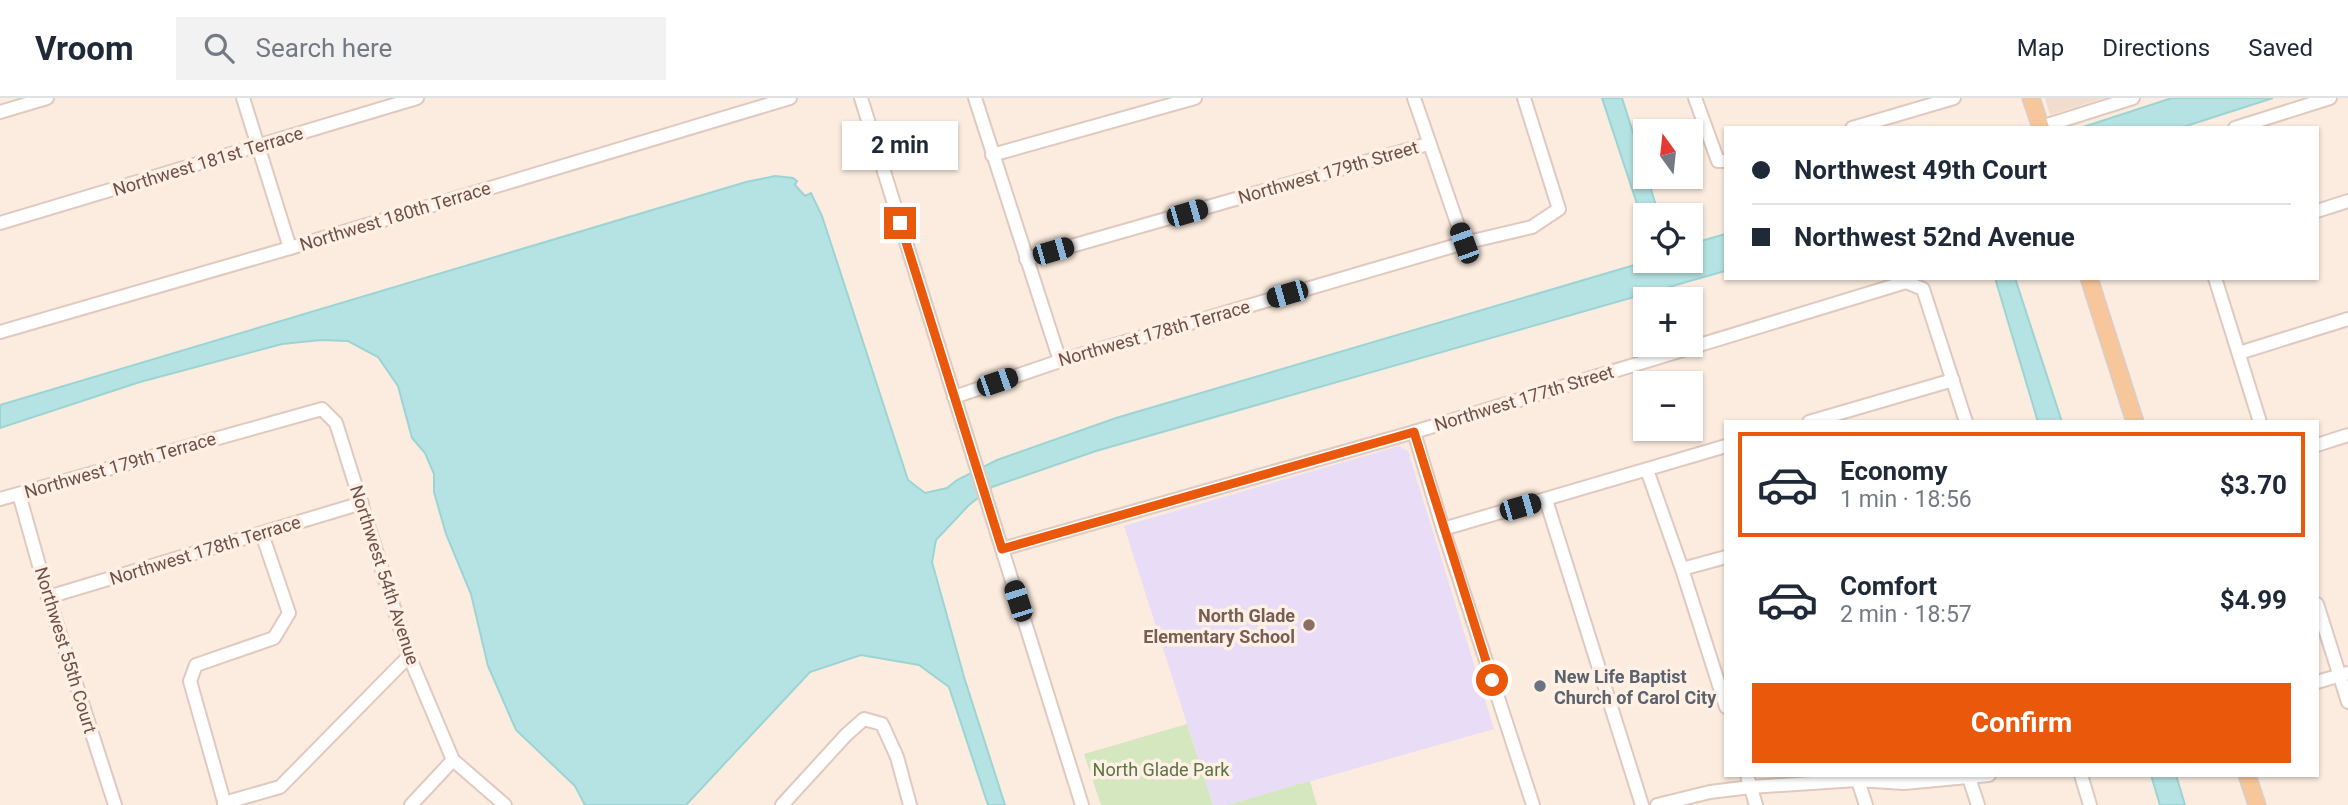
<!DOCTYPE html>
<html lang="en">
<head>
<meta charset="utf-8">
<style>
	body { margin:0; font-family:Roboto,sans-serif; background:#f2f2f3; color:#1f2937; height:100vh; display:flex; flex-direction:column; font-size:26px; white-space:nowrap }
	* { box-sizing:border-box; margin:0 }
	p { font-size:23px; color:#747a83 }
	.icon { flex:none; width:38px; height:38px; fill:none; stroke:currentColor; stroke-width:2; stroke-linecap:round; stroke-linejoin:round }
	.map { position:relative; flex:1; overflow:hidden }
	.panel { position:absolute; left:1724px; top:322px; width:595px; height:357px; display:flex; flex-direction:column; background:#fff; border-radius:0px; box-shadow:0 2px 5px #0004 }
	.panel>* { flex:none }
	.top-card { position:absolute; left:1724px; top:28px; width:595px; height:154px; border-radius:0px; box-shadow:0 2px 5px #0004; display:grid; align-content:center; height:154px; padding:0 28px; background:#fff }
	.needle { width:46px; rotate:345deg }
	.buttons { position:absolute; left:1633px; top:21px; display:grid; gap:14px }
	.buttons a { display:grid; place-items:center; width:70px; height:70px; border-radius:0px; background:#fff; box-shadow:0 2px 5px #0004; font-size:35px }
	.end { position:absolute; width:32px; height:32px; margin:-16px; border:9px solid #ea580c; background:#fff; box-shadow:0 0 0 4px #fff }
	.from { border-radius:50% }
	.bubble { position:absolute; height:49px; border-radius:0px; background:#fff; box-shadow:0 2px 5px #0004; font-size:23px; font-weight:700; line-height:49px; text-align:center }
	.car { position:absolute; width:21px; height:42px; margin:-21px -10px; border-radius:9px; box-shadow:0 0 5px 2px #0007; background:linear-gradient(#222 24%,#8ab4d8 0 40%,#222 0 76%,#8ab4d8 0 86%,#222 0) }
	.top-card b { display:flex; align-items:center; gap:24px; height:66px; font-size:26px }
	.top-card b+b { border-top:2px solid #e0e1e3 }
	.top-card i { width:18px; height:18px; background:#1f2937 }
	ul { padding:12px 0 0; list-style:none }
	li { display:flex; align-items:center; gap:21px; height:105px; margin:0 14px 10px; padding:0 14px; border:4px solid transparent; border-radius:0px }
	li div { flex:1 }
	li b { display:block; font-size:26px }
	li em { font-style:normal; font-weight:700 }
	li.active { border-color:#ea580c }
	li>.icon { width:63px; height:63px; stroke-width:1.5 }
	.button { display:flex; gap:14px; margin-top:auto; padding:14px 28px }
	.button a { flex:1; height:80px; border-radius:0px; background:#ea580c; color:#fff; font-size:28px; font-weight:700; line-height:80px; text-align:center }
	header { display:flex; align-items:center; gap:42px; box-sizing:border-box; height:98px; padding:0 35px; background:#fff; border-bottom:2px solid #e0e1e3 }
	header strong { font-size:33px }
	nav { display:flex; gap:38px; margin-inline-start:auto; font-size:24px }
	.search { width:490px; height:63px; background:#f2f2f3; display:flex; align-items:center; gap:18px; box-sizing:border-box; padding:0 24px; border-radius:0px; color:#747a83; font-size:26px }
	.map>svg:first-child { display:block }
	.residential { fill:#f2dcce }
	.education { fill:#e9dcf6 }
	.green { fill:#d5e7bf }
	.water { fill:#b5e2e2; stroke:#9cd4d4; stroke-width:2 }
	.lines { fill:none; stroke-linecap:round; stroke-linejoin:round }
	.minor-casing { stroke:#e0c9bf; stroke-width:16 }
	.major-casing { stroke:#d7cecc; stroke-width:19 }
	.minor { stroke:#fff; stroke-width:12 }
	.major { stroke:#f7c69a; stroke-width:16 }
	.route { stroke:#ea580c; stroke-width:9 }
	.education-dot { fill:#8d6e63; stroke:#fef0e5; stroke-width:2.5 }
	.worship-dot { fill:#6b7280; stroke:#fef0e5; stroke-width:2.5 }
	.labels { text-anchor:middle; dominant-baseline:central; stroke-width:7; stroke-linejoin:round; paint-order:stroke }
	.street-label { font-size:18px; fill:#6f5048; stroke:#fef0e5 }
	.education-label { font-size:18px; font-weight:bold; fill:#785e54; stroke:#fef0e5; text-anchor:end }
	.worship-label { font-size:18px; font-weight:bold; fill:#5b616d; stroke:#fef0e5; text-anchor:start }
	.park-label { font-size:18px; fill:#587542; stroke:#fef0e5 }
</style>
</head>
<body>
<header>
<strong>Vroom</strong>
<div class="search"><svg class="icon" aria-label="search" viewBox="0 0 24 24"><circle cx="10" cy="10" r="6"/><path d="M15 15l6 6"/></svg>Search here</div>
<nav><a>Map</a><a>Directions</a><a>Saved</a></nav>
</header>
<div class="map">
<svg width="2348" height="707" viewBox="0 0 2348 707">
	<rect width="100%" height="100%" fill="#fbecdf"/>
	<path class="residential" d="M 2045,0 L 2104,0 L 2050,17 Z"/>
	<path class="education" d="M 1399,348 L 1408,353 L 1494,631 L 1227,707 L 1213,707 L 1124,428 Z"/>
	<g class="green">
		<path d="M 1187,626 L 1213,707 L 1101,707 L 1084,656 Z"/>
		<path d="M 1310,683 L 1317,707 L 1227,707 Z"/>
	</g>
	<g class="water">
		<path d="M 1602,0 L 1622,0 L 1659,117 L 1645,117 L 1645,130 Z"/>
		<path d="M 2172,0 L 2273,0 L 2180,30 L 2080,30 Z"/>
		<path d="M 775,78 L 793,80 L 797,83 L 795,87 L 805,98 L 811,95 L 822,118 L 908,382 L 925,395 L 947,390 L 957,382 L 997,362 L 1116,320 L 1648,163 L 1690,163 L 1691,146 L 1725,136 L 1725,173 L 1096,353 L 992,389 L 969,407 L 936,442 L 932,464 L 964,579 L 1005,707 L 988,707 L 949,589 L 919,567 L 861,557 L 810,574 L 686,707 L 585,707 L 575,688 L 516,632 L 488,568 L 471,496 L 446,436 L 434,394 L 434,376 L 425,355 L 412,340 L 398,288 L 378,259 L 348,243 L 321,242 L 282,246 L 140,284 L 0,330 L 0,307 L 746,84 Z"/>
		<path d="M 1995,180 L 2015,180 L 2062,324 L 2038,324 Z"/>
		<path d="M 2151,677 L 2176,677 L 2185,707 L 2160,707 Z"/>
	</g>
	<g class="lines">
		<g class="minor-casing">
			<g id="minor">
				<path d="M 243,0 L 290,150"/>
				<path d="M 861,0 L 1082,707"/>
				<path d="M 975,0 L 1060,263"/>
				<path d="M 1414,0 L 1464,145"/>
				<path d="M 1695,0 L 1718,63 L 1726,63"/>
				<path d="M 0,14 L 47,0"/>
				<path d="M 2041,29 L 2133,0"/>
				<path d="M 1852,30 L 1954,0"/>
				<path d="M 2235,30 L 2330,0"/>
				<path d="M 992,57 L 1195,0"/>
				<path d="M 2317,113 L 2348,103"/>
				<path d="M 0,125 L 417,0"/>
				<path d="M 1026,161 L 1428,46"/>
				<path d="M 2215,180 L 2260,324"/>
				<path d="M 0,234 L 290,150 L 790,0"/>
				<path d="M 2239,255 L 2348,221"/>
				<path d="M 954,299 L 1060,263 L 1464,145 L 1532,129 L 1559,111 L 1524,0"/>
				<path d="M 1809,324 L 1953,282"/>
				<path d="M 1414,334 L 1443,431 L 1533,707"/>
				<path d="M 2317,347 L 2348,337"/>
				<path d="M 1647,372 L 1682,471 L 1726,609"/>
				<path d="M 19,396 L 48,499 L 115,707"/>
				<path d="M 0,401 L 322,311 L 336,325 L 409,558 L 453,662 L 505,707"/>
				<path d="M 1546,402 L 1642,707"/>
				<path d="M 1443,431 L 1726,348"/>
				<path d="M 1002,451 L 1414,334 L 1906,184 L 1923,191 L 1966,324"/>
				<path d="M 1682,471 L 1726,459"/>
				<path d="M 48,499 L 362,405"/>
				<path d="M 2317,506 L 2348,604"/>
				<path d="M 2317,584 L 2348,575"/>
				<path d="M 1747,677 L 1756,707"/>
				<path d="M 1856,677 L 1866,707"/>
				<path d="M 1968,677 L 1978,707"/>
				<path d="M 2081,677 L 2090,707"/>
				<path d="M 224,705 L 280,689 L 409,558"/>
				<path d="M 225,707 L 190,583 L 196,567 L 274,540 L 289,515 L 262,436"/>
				<path d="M 411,707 L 453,662"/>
				<path d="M 782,707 L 846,637 L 864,621 L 882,626 L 897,659 L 910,707"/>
				<path d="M 1657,707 L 1710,694 L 1751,689 L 1857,682 L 1904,685 L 1989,677"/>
			</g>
		</g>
		<g class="major-casing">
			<g id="major">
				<path d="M 2031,0 L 2041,30"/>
				<path d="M 2089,180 L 2135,324"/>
				<path d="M 2247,677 L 2257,707"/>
			</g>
		</g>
		<use href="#minor" class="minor"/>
		<use href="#major" class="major"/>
	</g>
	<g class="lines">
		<path class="route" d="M 900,125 L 1002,451 L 1414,334 L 1492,582"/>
	</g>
	<circle class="education-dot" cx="1309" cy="527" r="7"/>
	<circle class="worship-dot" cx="1540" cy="588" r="7"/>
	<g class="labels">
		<g class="street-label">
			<text transform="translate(208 63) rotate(-17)">Northwest 181st Terrace</text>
			<text transform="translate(1328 74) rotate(-16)">Northwest 179th Street</text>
			<text transform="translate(395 118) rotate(-17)">Northwest 180th Terrace</text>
			<text transform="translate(1154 235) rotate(-16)">Northwest 178th Terrace</text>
			<text transform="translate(1524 300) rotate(-17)">Northwest 177th Street</text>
			<text transform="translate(120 367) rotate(-16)">Northwest 179th Terrace</text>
			<text transform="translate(205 452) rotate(-17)">Northwest 178th Terrace</text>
			<text transform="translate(385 477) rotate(72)">Northwest 54th Avenue</text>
			<text transform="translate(66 552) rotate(73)">Northwest 55th Court</text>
		</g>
		<g class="education-label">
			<text x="1295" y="517">North Glade<tspan x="1295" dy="21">Elementary School</tspan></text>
		</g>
		<g class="worship-label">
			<text x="1554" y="578">New Life Baptist<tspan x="1554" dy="21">Church of Carol City</tspan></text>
		</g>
		<g class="park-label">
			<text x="1161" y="671">North Glade Park</text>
		</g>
	</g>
</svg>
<div class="buttons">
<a><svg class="needle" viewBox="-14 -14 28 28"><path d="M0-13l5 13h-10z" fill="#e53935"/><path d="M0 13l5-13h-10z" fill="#747a83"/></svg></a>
<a><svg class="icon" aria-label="locate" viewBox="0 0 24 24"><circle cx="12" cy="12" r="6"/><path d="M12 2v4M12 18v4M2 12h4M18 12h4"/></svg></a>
<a>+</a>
<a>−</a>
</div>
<i class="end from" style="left:1492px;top:582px"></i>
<i class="end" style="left:900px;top:125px"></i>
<div class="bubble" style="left:842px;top:23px;width:116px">2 min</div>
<i class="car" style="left:1187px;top:115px;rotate:74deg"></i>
<i class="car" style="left:1464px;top:145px;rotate:340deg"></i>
<i class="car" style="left:1053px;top:153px;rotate:74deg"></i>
<i class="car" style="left:1287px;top:196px;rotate:254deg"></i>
<i class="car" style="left:997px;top:284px;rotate:71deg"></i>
<i class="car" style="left:1520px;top:409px;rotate:74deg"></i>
<i class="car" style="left:1018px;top:503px;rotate:342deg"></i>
<div class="top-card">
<b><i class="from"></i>Northwest 49th Court</b>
<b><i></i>Northwest 52nd Avenue</b>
</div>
<section class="panel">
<ul>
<li class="active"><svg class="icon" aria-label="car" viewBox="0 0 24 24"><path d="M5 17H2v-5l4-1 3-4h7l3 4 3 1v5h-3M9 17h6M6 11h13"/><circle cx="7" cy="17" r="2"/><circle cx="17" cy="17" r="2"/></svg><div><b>Economy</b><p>1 min · 18:56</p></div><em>$3.70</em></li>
<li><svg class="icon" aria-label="car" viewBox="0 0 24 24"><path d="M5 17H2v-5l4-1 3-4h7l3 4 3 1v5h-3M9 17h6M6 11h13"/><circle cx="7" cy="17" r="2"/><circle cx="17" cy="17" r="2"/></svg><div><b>Comfort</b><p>2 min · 18:57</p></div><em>$4.99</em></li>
</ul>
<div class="button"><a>Confirm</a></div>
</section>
</div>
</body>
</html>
